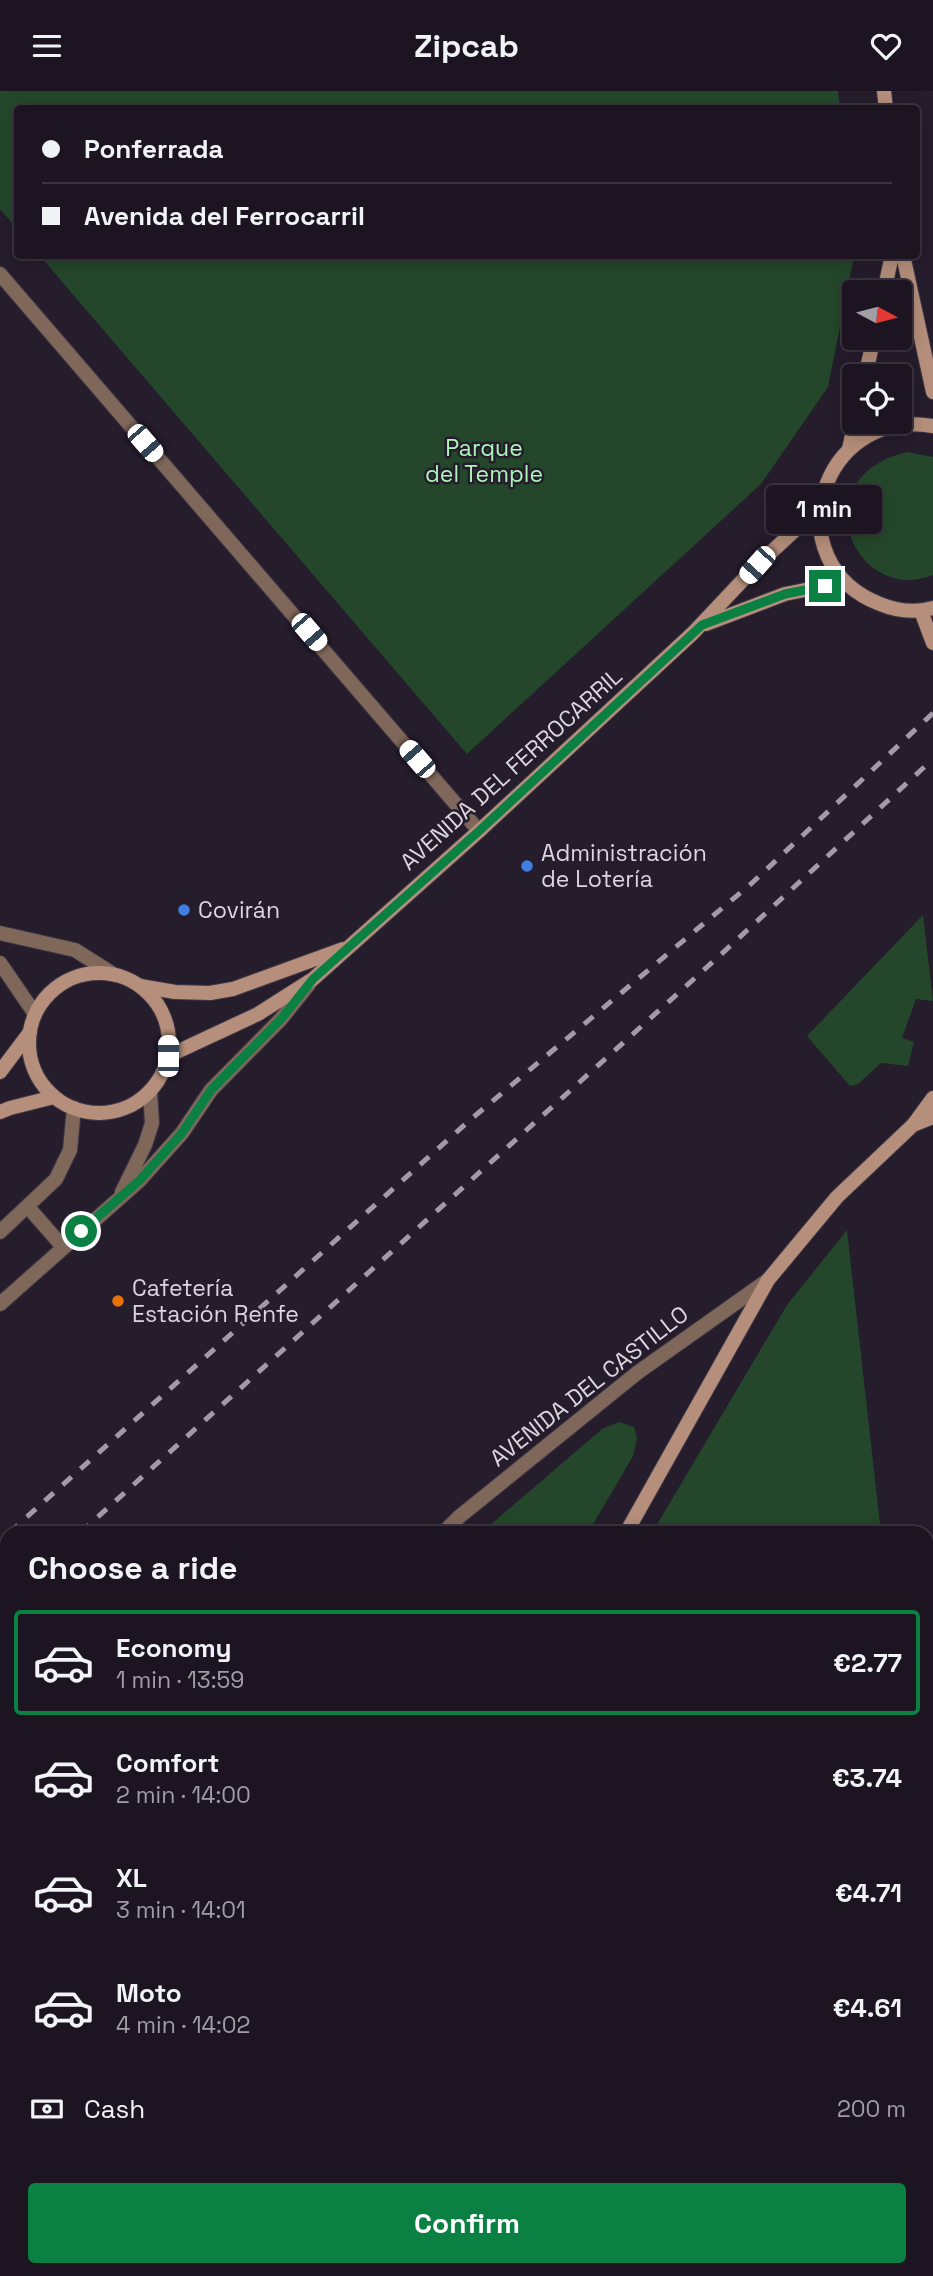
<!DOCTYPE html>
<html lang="en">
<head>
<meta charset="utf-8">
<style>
	body { margin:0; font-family:"Space Grotesk",sans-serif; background:#251e2a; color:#f1f3f6; height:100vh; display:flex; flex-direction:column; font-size:26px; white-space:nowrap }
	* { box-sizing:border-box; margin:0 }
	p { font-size:23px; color:#a09fa5 }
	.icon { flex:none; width:38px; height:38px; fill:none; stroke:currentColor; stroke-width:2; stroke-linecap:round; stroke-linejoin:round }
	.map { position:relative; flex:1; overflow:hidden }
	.drawer { position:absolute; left:0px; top:1435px; width:934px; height:751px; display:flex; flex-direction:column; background:#1c1521; border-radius:21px 21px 0 0; box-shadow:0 4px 18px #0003,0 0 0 2px #3a343f }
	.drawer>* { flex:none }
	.hud { position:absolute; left:14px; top:14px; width:906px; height:154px; border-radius:7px; box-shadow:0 4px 18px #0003,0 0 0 2px #3a343f; display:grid; align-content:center; height:154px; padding:0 28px; background:#1c1521 }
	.needle { width:46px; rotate:97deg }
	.controls { position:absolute; left:842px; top:189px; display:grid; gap:14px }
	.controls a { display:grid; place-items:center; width:70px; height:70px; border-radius:7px; background:#1c1521; box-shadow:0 4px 18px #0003,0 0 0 2px #3a343f; font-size:35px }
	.end { position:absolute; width:32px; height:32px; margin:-16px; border:9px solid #0b8043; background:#fff; box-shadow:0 0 0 4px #fff }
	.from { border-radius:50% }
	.bubble { position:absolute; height:49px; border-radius:7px; background:#1c1521; box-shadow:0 4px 18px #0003,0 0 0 2px #3a343f; font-size:23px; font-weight:800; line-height:49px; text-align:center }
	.car { position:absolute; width:21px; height:42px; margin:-21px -10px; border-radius:9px; box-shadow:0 0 5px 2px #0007; background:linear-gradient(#fff 24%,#345 0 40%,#fff 0 76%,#345 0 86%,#fff 0) }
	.hud b { display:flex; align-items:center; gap:24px; height:66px; font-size:26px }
	.hud b+b { border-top:2px solid #3a343f }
	.hud i { width:18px; height:18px; background:#f1f3f6 }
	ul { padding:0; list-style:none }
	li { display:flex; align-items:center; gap:21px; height:105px; margin:0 14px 10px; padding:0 14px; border:4px solid transparent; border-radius:7px }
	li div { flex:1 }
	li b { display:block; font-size:26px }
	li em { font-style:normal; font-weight:800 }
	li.active { border-color:#0b8043 }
	li>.icon { width:63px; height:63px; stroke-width:1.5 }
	h2 { padding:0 28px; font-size:32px; line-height:84px }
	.pay { display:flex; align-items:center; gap:18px; height:77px; padding:0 28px; font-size:26px }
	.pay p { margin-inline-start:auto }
	.button { display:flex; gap:14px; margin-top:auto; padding:14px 28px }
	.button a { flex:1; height:80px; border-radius:7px; background:#0b8043; color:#fff; font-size:28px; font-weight:800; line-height:80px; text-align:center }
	header { display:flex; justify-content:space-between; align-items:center; height:91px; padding:0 28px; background:#1c1521; font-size:32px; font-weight:800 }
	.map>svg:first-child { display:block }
	.green { fill:#24472b }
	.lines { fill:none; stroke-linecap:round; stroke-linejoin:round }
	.lane-casing { stroke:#3f3645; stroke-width:16 }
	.street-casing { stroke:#3f3645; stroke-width:16 }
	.secondary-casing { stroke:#3f3645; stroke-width:16 }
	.lane { stroke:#7f675a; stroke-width:14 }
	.street { stroke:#7f675a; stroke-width:14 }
	.secondary { stroke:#b58f7b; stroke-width:14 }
	.rail { stroke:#a29ba7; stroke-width:5; stroke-dasharray:12 12; stroke-linecap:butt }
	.route { stroke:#0b8043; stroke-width:9 }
	.shop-dot { fill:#3f7fe0; stroke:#251c2c; stroke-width:2.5 }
	.food-dot { fill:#e8710a; stroke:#251c2c; stroke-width:2.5 }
	.labels { text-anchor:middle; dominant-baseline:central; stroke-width:5; stroke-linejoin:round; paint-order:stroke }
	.park-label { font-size:23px; fill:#abf5b8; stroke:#251c2c }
	.street-label { font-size:23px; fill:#ddd6e1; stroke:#251c2c }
	.poi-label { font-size:23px; fill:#ddd6e1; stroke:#251c2c; text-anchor:start }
</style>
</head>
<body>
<header><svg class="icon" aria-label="menu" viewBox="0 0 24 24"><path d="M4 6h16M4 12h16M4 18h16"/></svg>Zipcab<svg class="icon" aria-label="heart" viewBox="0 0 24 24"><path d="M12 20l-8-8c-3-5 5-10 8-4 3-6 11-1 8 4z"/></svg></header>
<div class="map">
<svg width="933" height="2185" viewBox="0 0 933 2185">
	<rect width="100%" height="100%" fill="#251c2c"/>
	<g class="green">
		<path d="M 0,0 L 838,0 L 840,17 L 18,18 L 17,138 L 0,118 Z"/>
		<path d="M 40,165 L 854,165 L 828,296 L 761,393 L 467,663 Z"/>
		<path d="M 907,361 L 933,366 L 933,484 C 855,516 799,387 907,361 Z"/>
		<path d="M 923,824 L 933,910 L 916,908 L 902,947 L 914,951 L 908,975 L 881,972 L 858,993 L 850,995 L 807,945 Z"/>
		<path d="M 847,1139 L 881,1442 L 652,1442 L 787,1214 Z"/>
		<path d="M 619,1331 L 634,1336 L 637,1348 L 633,1365 L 588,1442 L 481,1442 L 602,1338 Z"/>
	</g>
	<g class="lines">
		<g class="lane-casing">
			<g id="lane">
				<path d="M 122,1101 L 145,1054 L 152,1032 L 150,1000"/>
				<path d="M 28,1116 L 63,1156"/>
				<path d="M 0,1141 L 56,1088 L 70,1059 L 74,1017"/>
				<path d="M 0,1213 L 139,1090 L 182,1042 L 211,999 L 281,928 L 309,893"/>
			</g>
		</g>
		<g class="street-casing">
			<g id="street">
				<path d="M 0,183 L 479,740"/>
				<path d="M 0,842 L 75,859 L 113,883"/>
				<path d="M 0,872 L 35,923"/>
				<path d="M 443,1442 L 459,1426 L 637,1282 L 768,1189"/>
				<path d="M 0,1863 L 7,1856"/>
				<path d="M 928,2098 L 933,2098"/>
				<path d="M 231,2179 L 235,2185"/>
				<path d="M 520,2179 L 521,2185"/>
				<path d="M 809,2179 L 810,2185"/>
				<path d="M 19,2185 L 73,2179"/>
			</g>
		</g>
		<g class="secondary-casing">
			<g id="secondary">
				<path d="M 884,0 L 886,18"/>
				<path d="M 903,164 L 933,301"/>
				<path d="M 884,201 L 892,164"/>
				<path d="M 865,285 L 874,247"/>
				<path d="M 933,335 C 819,315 774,472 880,513 C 897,520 915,522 933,517"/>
				<path d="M 849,358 L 855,331"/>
				<path d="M 921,520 L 933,552"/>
				<path d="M 706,533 L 785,503 L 845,491"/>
				<circle cx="99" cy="952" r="70"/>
				<path d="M 140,895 L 175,901 L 210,902 L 233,898 L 343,858"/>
				<path d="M 168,965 L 258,923 L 313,888 L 479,740 L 693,542 L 757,474 L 819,417"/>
				<path d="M 0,981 L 30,941"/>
				<path d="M 0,1021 L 10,1017 L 54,1006"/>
				<path d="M 914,1033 L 933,1007"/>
				<path d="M 626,1442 L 768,1189 L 837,1106 L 913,1034 L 933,1026"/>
				<path d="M 211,2185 L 214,2179"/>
			</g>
		</g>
		<use href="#lane" class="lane"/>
		<use href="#street" class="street"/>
		<use href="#secondary" class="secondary"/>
		<g class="rail">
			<path d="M 9,1442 L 470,1029 L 752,792 L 933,622"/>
			<path d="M 80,1442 L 716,868 L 933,668"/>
			<path d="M 0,1513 L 7,1506"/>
		</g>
	</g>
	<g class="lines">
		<path class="route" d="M 81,1140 L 139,1090 L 182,1042 L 211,999 L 281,928 L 313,888 L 479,740 L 702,534 L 785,503 L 825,495"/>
	</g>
	<g class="shop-dot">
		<circle cx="527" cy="775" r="7"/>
		<circle cx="184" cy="819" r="7"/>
	</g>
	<circle class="food-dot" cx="118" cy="1210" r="7"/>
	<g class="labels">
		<g class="park-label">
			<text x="484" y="357">Parque<tspan x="484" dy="26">del Temple</tspan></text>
		</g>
		<g class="street-label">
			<text transform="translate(511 678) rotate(-42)">AVENIDA DEL FERROCARRIL</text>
			<text transform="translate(589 1295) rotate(-38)">AVENIDA DEL CASTILLO</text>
		</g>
		<g class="poi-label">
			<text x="541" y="762">Administración<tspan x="541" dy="26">de Lotería</tspan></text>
			<text x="198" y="819">Covirán</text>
			<text x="132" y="1197">Cafetería<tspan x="132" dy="26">Estación Renfe</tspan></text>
		</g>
	</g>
</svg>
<div class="controls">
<a><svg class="needle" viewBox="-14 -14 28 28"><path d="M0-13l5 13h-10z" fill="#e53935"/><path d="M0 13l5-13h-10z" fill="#a09fa5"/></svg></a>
<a><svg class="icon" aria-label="locate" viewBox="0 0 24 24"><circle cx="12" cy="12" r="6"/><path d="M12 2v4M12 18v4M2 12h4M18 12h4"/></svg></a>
</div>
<i class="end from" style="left:81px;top:1140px"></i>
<i class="end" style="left:825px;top:495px"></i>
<div class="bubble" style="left:766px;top:394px;width:116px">1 min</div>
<i class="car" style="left:145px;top:352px;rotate:139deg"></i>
<i class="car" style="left:757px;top:474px;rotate:222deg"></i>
<i class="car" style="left:309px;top:541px;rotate:139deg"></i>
<i class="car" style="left:417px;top:668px;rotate:319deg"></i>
<i class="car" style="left:168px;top:965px;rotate:0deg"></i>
<div class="hud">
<b><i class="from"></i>Ponferrada</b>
<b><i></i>Avenida del Ferrocarril</b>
</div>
<section class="drawer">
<h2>Choose a ride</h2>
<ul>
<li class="active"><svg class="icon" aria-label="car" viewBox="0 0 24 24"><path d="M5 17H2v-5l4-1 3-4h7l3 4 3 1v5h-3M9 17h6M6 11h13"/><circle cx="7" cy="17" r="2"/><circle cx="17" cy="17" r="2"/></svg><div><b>Economy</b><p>1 min · 13:59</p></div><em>€2.77</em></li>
<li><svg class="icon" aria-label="car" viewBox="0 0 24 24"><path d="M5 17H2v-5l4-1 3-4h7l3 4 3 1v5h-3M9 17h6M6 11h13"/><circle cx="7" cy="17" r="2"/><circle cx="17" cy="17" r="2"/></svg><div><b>Comfort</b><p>2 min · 14:00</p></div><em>€3.74</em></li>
<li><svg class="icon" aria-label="car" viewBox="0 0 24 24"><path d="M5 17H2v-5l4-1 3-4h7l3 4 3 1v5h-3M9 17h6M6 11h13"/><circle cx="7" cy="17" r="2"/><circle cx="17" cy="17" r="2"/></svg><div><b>XL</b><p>3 min · 14:01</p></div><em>€4.71</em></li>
<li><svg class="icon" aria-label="car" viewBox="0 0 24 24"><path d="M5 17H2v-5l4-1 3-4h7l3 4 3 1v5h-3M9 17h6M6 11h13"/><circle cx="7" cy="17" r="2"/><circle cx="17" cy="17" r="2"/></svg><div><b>Moto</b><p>4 min · 14:02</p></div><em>€4.61</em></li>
</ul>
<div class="pay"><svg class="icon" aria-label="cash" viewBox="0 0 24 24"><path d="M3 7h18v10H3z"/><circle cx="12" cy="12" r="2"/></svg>Cash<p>200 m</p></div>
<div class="button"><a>Confirm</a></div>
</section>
</div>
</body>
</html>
